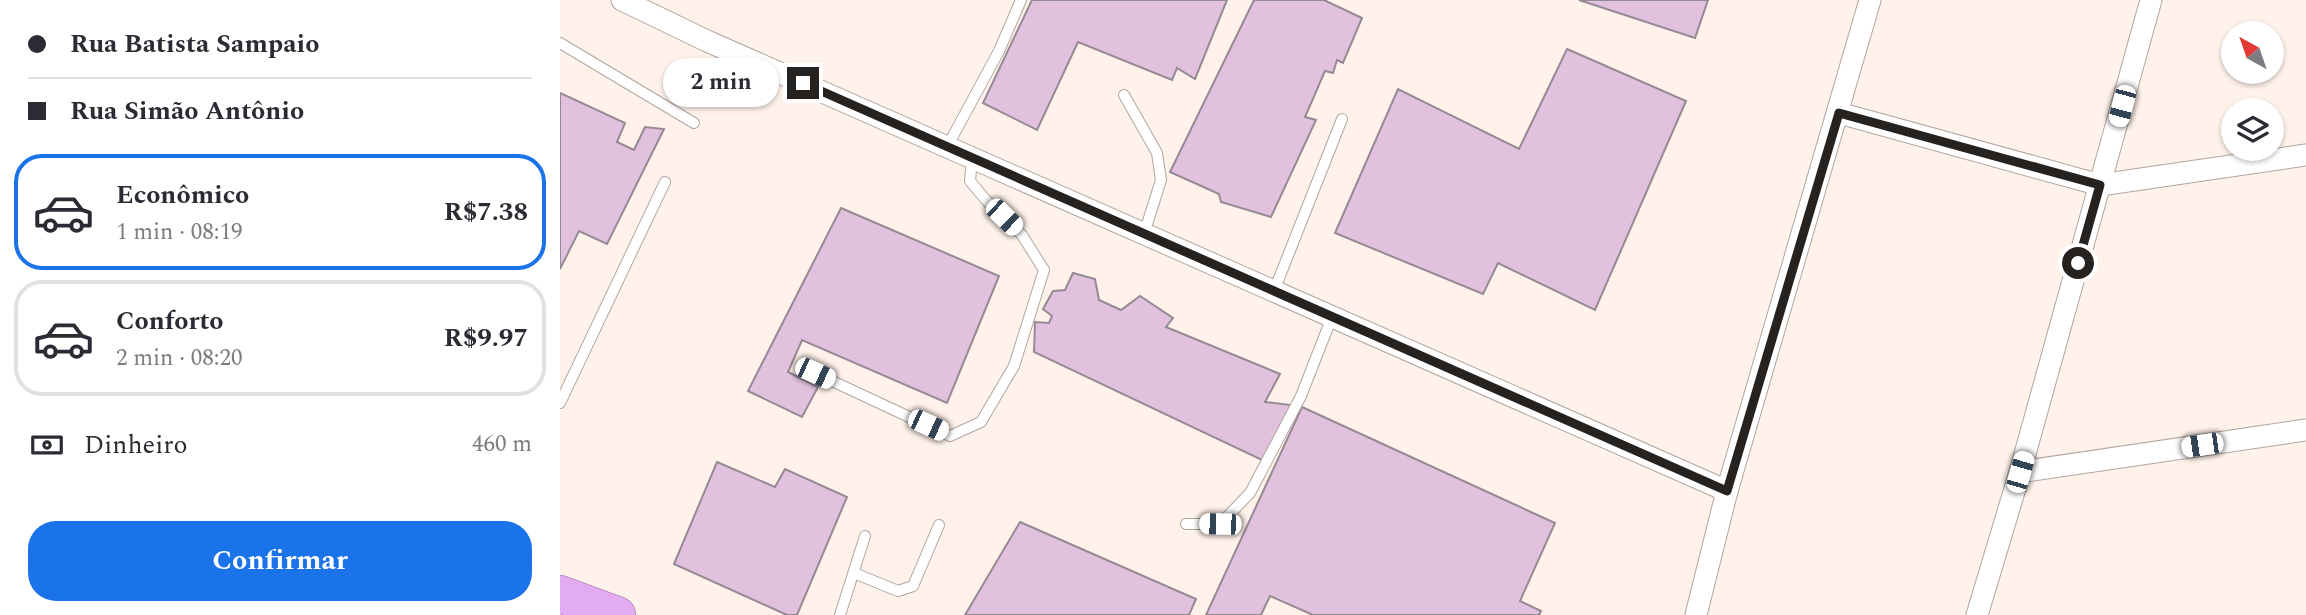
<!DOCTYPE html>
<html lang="pt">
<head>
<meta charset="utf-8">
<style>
	body { margin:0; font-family:Spectral,serif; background:#f7f7f7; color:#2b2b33; height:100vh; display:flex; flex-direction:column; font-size:26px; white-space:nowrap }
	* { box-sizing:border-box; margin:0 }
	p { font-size:23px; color:#7c7c81 }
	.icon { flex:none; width:38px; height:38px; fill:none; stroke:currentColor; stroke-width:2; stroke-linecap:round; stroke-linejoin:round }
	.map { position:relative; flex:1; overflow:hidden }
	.sheet { display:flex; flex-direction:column; background:#fff; width:560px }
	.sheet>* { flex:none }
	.top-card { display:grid; align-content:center; height:154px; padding:0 28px; background:#fff }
	.needle { width:46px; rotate:320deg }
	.controls { position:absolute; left:1661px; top:21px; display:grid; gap:14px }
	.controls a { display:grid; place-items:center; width:63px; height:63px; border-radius:50%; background:#fff; box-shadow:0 2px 5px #0004; font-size:35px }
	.end { position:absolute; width:32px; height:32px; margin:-16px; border:9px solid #26221f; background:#fff; box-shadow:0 0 0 4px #fff }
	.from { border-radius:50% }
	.bubble { position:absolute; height:49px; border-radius:24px; background:#fff; box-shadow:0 2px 5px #0004; font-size:23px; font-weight:700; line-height:49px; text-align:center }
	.car { position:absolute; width:21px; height:42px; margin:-21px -10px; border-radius:9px; box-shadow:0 0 5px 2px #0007; background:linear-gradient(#fff 24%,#345 0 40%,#fff 0 76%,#345 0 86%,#fff 0) }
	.top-card b { display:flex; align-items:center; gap:24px; height:66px; font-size:26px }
	.top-card b+b { border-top:2px solid #e1e1e2 }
	.top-card i { width:18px; height:18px; background:#2b2b33 }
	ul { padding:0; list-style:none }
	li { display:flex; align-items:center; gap:21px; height:116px; margin:0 14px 10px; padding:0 14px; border:4px solid #e1e1e2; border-radius:28px }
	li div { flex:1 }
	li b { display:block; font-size:26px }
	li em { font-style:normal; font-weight:700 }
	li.selected { border-color:#1a73e8 }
	li>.icon { width:63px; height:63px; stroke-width:1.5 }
	.pay { display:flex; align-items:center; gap:18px; height:77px; padding:0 28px; font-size:26px }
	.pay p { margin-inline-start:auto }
	.action { display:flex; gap:14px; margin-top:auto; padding:14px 28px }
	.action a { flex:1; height:80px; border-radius:28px; background:#1a73e8; color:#fff; font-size:28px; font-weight:700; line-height:80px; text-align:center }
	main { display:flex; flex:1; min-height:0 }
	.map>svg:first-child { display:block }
	.building { fill:#e2c1df; stroke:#948a93; stroke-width:2 }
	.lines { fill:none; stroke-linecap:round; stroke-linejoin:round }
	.service-casing { stroke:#b1a59e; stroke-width:12 }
	.minor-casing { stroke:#b1a59e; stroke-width:23 }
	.trunk-casing { stroke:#9b6da6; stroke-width:38 }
	.service { stroke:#fff; stroke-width:10 }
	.minor { stroke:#fff; stroke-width:21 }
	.trunk { stroke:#e2abf2; stroke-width:37 }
	.route { stroke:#26221f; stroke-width:9 }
</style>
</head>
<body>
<main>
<section class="sheet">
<div class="top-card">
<b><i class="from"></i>Rua Batista Sampaio</b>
<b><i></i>Rua Simão Antônio</b>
</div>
<ul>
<li class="selected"><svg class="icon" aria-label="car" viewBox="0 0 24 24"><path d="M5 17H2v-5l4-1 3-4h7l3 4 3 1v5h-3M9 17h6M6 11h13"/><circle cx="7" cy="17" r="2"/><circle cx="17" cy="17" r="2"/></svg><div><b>Econômico</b><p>1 min · 08:19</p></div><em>R$7.38</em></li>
<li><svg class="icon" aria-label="car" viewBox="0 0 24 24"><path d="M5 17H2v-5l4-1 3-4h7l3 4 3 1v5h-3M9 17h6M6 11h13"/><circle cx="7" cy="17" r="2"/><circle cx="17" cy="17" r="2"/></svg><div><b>Conforto</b><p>2 min · 08:20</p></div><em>R$9.97</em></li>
</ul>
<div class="pay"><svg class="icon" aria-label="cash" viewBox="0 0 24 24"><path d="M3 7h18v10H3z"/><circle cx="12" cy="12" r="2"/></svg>Dinheiro<p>460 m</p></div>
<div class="action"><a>Confirmar</a></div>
</section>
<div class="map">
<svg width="1746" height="615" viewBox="0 0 1746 615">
	<rect width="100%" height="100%" fill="#fff2ea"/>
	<g class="building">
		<path d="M 472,0 L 667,0 L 635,79 L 617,68 L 612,80 L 518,42 L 477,130 L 423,103 Z"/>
		<path d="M 694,0 L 764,0 L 802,18 L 783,63 L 777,60 L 773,73 L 765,71 L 745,117 L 756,120 L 711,217 L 661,202 L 659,194 L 610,172 Z"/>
		<path d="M 1019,0 L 1148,0 L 1135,38 Z"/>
		<path d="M 1007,49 L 1126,101 L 1035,310 L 938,263 L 923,294 L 775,233 L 838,89 L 959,149 Z"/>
		<path d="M 0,93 L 65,123 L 57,142 L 74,150 L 85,127 L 104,129 L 47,244 L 19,231 L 0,269 Z"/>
		<path d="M 281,208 L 439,276 L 387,403 L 242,340 L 228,372 L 258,387 L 242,417 L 188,391 Z"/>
		<path d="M 513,273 L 535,279 L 539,300 L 561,310 L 580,296 L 613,318 L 606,327 L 720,374 L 705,402 L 731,405 L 704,461 L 474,352 L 475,322 L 489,323 L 492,316 L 483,309 L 493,291 L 505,290 Z"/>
		<path d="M 742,407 L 995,523 L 960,601 L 981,611 L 979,615 L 753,615 L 710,596 L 701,615 L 646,615 Z"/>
		<path d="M 157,462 L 215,487 L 225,469 L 287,497 L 237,615 L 227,615 L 114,564 Z"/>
		<path d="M 460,522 L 636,599 L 629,615 L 405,615 Z"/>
	</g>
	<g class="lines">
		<g class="service-casing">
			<g id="service">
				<path d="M 0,43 L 134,123"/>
				<path d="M 564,95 L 597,153 L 601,180 L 584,234"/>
				<path d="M 387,147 L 439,51 L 461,0"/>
				<path d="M 714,291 L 782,119"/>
				<path d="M 255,373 L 390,436 L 421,422 L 454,366 L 484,270 L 462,235 L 425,199 L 410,181 L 412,158"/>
				<path d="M 0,403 L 105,182"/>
				<path d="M 626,524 L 660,524 L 690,493 L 741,396 L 772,317"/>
				<path d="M 294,573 L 338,591 L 353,586 L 379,525"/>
				<path d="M 280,615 L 305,536"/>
			</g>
		</g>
		<g class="minor-casing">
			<g id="minor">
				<path d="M 62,0 L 147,41 L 1167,491"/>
				<path d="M 1279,113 L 1540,185 L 1746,155"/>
				<path d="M 1460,472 L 1746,430"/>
				<path d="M 1136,615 L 1167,491 L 1310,0"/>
				<path d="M 1417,615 L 1460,472 L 1591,0"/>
			</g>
		</g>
		<g class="trunk-casing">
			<path id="trunk" d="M 0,594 L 57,615"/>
		</g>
		<use href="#service" class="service"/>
		<use href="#minor" class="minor"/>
		<use href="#trunk" class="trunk"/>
	</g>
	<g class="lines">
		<path class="route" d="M 243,83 L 1167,491 L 1279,113 L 1540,185 L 1518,263"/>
	</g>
</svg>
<div class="controls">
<a><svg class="needle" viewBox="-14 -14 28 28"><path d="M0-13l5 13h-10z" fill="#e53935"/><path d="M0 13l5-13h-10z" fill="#7c7c81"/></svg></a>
<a><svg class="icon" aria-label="layers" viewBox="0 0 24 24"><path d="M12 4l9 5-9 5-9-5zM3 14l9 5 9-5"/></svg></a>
</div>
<i class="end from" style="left:1518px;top:263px"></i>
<i class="end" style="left:243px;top:83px"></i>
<div class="bubble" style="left:103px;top:58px;width:116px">2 min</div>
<i class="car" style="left:1562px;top:106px;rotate:195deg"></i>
<i class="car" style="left:444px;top:217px;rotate:134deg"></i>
<i class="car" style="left:255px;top:373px;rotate:115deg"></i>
<i class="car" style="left:368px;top:425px;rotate:115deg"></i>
<i class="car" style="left:1642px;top:445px;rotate:262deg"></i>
<i class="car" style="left:1460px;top:472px;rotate:16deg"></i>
<i class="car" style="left:660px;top:524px;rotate:271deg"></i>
</div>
</main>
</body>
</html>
